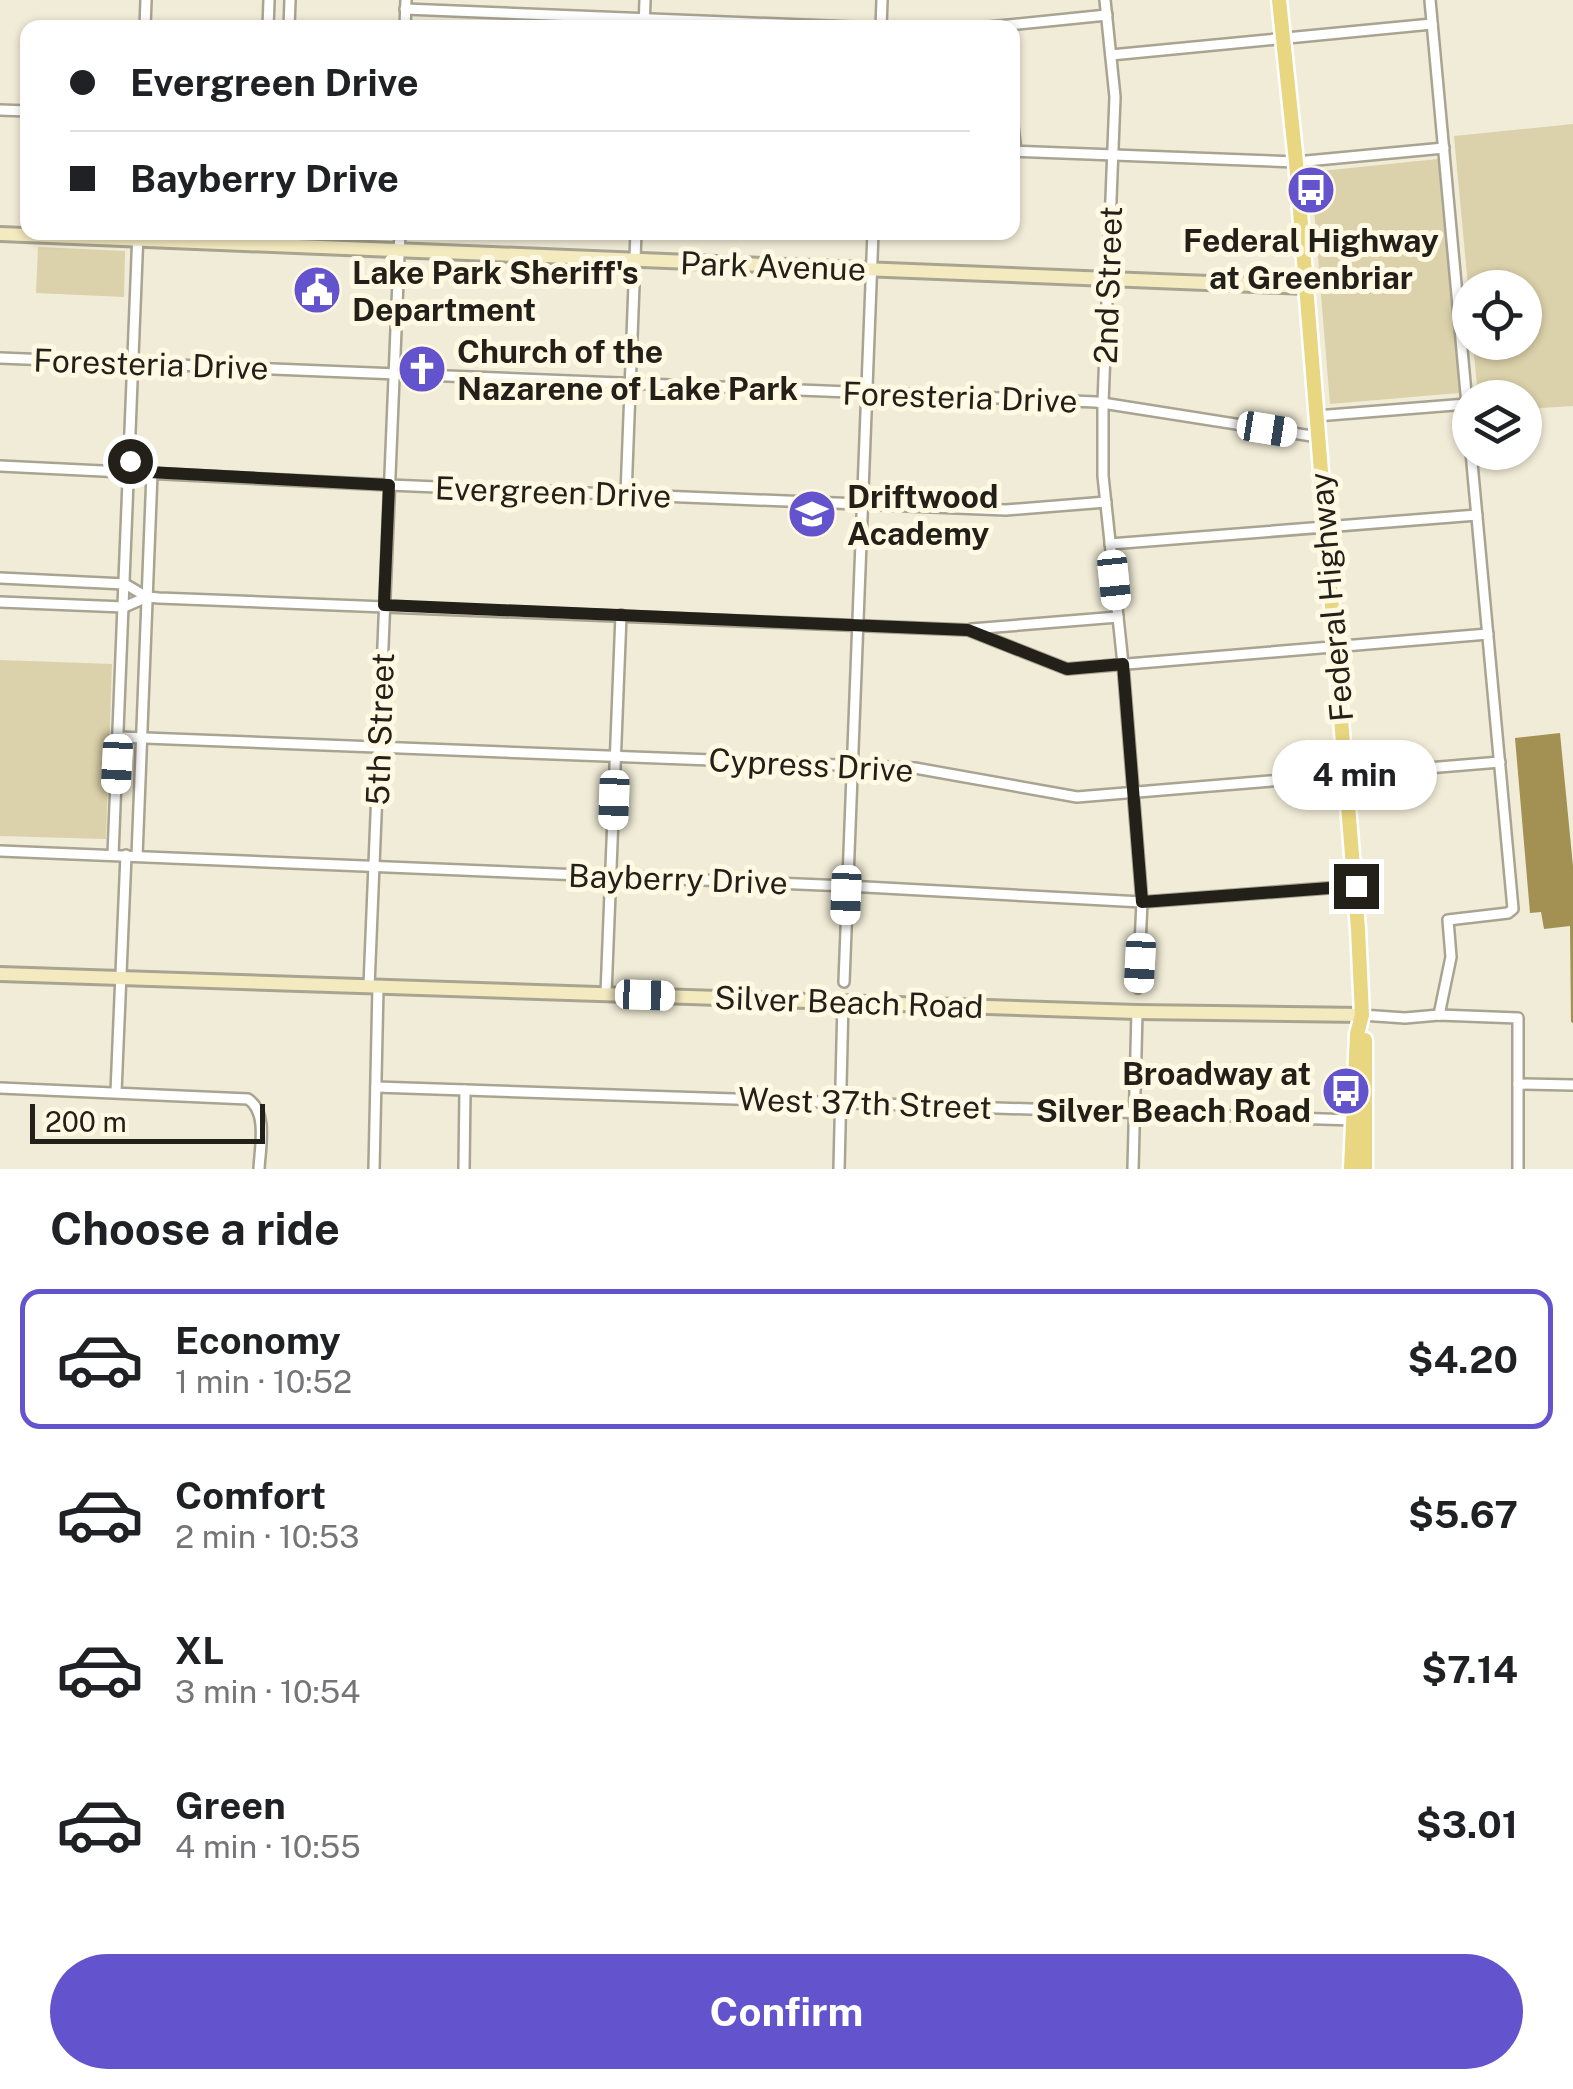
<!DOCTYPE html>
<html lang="en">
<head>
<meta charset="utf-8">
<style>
	body { margin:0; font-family:"Public Sans",sans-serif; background:#f2f2f2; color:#202124; height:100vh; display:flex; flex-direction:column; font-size:38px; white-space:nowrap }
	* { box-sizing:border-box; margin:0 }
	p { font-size:32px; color:#757577 }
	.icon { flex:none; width:55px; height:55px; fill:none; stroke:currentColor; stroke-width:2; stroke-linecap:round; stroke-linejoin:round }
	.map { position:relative; height:1169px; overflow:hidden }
	.panel { display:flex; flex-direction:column; background:#fff; flex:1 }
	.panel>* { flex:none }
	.hud { position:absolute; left:20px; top:20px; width:1000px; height:220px; border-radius:20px; box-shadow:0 2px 8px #0004; display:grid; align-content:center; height:220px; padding:0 50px; background:#fff }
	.controls { position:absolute; left:1452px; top:270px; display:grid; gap:20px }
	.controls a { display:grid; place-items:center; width:90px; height:90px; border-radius:50%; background:#fff; box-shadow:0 2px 8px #0004; font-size:50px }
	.scale { position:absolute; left:30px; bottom:25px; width:235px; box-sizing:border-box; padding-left:10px; border:5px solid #222018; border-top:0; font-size:28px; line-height:35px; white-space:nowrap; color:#222018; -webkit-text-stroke:8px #fff9e4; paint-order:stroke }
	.end { position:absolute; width:45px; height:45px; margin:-22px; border:12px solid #222018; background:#fff; box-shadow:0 0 0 5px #fff }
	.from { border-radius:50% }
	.bubble { position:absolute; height:70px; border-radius:35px; background:#fff; box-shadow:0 2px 8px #0004; font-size:32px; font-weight:700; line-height:70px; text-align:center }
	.car { position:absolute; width:30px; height:60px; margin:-30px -15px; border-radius:12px; box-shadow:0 0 8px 2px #0007; background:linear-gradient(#fff 24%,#345 0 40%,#fff 0 76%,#345 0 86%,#fff 0) }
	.hud b { display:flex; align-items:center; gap:35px; height:95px; font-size:38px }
	.hud b+b { border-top:2px solid #e0e0e0 }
	.hud i { width:25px; height:25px; background:#202124 }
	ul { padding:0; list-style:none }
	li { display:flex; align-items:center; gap:30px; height:140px; margin:0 20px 15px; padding:0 30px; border:5px solid transparent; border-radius:20px }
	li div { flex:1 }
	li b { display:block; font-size:38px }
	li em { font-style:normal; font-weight:700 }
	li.current { border-color:#6354cd }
	li>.icon { width:90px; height:90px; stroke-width:1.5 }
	h2 { padding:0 50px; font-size:45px; line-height:120px }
	.action { display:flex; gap:20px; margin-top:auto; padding:20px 50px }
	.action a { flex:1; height:115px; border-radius:60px; background:#6354cd; color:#fff; font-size:40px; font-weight:700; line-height:115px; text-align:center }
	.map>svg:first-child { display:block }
	.green { fill:#dbd1aa }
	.water { fill:#a29153 }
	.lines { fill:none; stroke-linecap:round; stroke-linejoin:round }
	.street-casing { stroke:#a9a491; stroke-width:14 }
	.secondary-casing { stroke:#a9a491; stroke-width:18 }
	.primary-casing { stroke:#fff; stroke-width:19 }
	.street { stroke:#fff; stroke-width:9 }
	.secondary { stroke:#f4eac0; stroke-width:12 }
	.primary { stroke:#e9d681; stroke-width:14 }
	.route { stroke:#222018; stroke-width:12 }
	.labels { text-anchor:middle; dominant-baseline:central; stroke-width:10; stroke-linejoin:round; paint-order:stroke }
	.poi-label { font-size:32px; font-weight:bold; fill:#222018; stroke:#fff9e4; text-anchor:start }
	.street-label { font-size:32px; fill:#222018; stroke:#fff9e4 }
</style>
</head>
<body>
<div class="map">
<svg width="1573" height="1169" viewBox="0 0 1573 1169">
	<rect width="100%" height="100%" fill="#f1ecd7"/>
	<g class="green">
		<path d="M 1573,124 L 1573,406 L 1525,409 L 1525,398 L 1478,397 L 1473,343 L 1525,342 L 1525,288 L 1470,288 L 1470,307 L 1454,136 Z"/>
		<path d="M 1438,159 L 1441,163 L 1462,389 L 1459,393 L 1330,404 L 1311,172 Z"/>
		<path d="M 38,247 L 125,251 L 124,297 L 36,293 Z"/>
		<path d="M 0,660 L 112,664 L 106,839 L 0,836 Z"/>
	</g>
	<path class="water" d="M 1560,733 L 1573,866 L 1573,1023 L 1571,1022 L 1570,926 L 1544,929 L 1541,912 L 1530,913 L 1515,738 Z"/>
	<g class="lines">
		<g class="street-casing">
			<g id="street">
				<path d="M 1105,0 L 1115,97 L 1103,403 L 1103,476 L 1123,664 L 1142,902 L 1138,988"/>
				<path d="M 1430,0 L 1470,437"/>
				<path d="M 405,9 L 877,28"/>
				<path d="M 145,28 L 146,0"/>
				<path d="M 268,28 L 269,0"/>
				<path d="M 289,28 L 290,0"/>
				<path d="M 405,28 L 406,0"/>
				<path d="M 644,28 L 645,0"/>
				<path d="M 881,28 L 882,0"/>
				<path d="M 978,28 L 1107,15"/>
				<path d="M 1111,55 L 1432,24"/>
				<path d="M 0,110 L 28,111"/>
				<path d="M 1012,117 L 1016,151"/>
				<path d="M 1012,151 L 1296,162 L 1444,148"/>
				<path d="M 0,358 L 1096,402 L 1318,437"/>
				<path d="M 1316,416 L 1467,404"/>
				<path d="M 0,466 L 389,485 L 1006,510 L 1106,502"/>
				<path d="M 626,495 L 636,232"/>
				<path d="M 1110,544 L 1477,515"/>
				<path d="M 0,578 L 125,584 L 147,597 L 159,598 L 968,630 L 1067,669 L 1488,634"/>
				<path d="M 0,602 L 124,607 L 147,597"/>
				<path d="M 971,629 L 1118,617"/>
				<path d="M 119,737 L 915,768 L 1077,797 L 1500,762"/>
				<path d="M 0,851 L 847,886 L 1142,902 L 1355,886"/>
				<path d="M 113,855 L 138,232"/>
				<path d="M 137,856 L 152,473"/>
				<path d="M 844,982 L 873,232"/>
				<path d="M 369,986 L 400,232"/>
				<path d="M 606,994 L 621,615"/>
				<path d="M 1362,1015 L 1405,1018 L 1439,1015 L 1518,1018 L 1518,1169"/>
				<path d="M 1439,1015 L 1451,957 L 1448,920 L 1508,913 L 1513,909 L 1471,452"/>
				<path d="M 1518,1084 L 1573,1085"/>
				<path d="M 376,1087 L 1353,1120"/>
				<path d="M 0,1088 L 248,1099 C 268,1112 260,1147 259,1169"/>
				<path d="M 116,1092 L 126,855"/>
				<path d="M 374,1169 L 378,987"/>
				<path d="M 464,1169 L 465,1090"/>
				<path d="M 839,1169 L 843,1001"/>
				<path d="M 1133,1169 L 1137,1012"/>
			</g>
		</g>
		<g class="secondary-casing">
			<g id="secondary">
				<path d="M 0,234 L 1306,287"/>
				<path d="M 0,974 L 1137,1012 L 1362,1015"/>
			</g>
		</g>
		<g class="primary-casing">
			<g id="primary">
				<path d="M 1279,0 L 1296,162 L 1358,929 L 1362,1015 L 1357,1034 L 1351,1169"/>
				<path d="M 1365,1169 L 1365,1040"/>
			</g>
		</g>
		<use href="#street" class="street"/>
		<use href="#secondary" class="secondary"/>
		<use href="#primary" class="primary"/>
	</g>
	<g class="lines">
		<path class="route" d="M 130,461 L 130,471 L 389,485 L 384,605 L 968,630 L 1067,669 L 1123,664 L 1142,902 L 1356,886"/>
	</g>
	<defs>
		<g id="bus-disc" transform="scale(2.5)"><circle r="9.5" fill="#6354cd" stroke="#fff9e4"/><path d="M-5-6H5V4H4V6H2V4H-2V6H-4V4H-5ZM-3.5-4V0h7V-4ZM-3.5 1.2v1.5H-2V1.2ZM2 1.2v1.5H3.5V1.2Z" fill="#fff"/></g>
		<g id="civic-disc" transform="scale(2.5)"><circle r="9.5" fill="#6354cd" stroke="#fff9e4"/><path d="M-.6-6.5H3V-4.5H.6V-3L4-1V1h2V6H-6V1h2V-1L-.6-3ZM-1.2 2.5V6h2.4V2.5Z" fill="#fff"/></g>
		<g id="church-disc" transform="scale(2.5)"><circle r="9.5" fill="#6354cd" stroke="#fff9e4"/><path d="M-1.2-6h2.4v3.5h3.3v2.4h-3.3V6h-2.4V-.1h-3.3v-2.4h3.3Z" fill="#fff"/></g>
		<g id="school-disc" transform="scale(2.5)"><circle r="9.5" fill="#6354cd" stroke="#fff9e4"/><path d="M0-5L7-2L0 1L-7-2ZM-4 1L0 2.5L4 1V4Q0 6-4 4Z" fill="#fff"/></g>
	</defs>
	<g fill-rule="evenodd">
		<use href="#bus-disc" x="1311" y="190"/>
		<use href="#civic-disc" x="317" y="290"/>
		<use href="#church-disc" x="422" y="369"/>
		<use href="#school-disc" x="812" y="514"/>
		<use href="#bus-disc" x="1346" y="1091"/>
	</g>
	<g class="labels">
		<g class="poi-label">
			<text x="1311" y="240" text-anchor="middle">Federal Highway<tspan x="1311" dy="37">at Greenbriar</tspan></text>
			<text x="352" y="272">Lake Park Sheriff's<tspan x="352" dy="37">Department</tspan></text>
			<text x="457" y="351">Church of the<tspan x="457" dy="37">Nazarene of Lake Park</tspan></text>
			<text x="847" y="496">Driftwood<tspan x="847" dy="37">Academy</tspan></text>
			<text x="1311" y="1073" text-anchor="end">Broadway at<tspan x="1311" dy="37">Silver Beach Road</tspan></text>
		</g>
		<g class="street-label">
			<text transform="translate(773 266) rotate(2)">Park Avenue</text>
			<text transform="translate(1108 285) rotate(-88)">2nd Street</text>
			<text transform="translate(151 364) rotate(2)">Foresteria Drive</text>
			<text transform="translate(960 397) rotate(2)">Foresteria Drive</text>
			<text transform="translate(553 492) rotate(2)">Evergreen Drive</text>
			<text transform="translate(1331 597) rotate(-95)">Federal Highway</text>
			<text transform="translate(380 729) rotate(-88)">5th Street</text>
			<text transform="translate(811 765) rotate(3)">Cypress Drive</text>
			<text transform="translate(678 879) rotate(2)">Bayberry Drive</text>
			<text transform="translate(849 1002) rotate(2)">Silver Beach Road</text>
			<text transform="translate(865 1103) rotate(2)">West 37th Street</text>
		</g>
	</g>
</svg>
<div class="controls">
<a><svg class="icon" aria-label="locate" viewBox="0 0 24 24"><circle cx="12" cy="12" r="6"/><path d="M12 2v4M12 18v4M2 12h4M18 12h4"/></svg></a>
<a><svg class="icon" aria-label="layers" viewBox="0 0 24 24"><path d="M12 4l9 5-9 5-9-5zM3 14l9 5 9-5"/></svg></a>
</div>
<div class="scale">200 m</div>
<i class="end from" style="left:130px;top:461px"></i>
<i class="end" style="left:1356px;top:886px"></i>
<div class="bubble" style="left:1272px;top:740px;width:165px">4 min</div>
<i class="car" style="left:1267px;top:429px;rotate:99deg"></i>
<i class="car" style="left:1114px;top:580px;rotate:174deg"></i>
<i class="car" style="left:117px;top:764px;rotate:183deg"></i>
<i class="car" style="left:614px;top:800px;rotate:182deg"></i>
<i class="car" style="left:846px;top:895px;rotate:182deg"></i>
<i class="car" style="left:1140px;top:963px;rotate:183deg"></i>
<i class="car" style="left:645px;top:995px;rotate:92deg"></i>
<div class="hud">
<b><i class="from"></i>Evergreen Drive</b>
<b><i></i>Bayberry Drive</b>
</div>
</div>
<section class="panel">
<h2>Choose a ride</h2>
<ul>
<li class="current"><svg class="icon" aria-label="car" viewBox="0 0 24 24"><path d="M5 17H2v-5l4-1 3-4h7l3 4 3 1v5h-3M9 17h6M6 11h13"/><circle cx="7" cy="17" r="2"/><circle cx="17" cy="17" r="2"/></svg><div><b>Economy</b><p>1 min · 10:52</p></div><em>$4.20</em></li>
<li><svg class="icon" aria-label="car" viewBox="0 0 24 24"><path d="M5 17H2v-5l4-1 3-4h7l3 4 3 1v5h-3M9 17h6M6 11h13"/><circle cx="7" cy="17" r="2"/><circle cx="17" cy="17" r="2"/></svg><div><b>Comfort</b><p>2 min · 10:53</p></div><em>$5.67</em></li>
<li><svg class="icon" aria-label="car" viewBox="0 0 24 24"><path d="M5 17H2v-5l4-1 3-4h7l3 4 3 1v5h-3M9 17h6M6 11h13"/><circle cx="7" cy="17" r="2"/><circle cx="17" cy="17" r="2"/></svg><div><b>XL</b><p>3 min · 10:54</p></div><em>$7.14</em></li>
<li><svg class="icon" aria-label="car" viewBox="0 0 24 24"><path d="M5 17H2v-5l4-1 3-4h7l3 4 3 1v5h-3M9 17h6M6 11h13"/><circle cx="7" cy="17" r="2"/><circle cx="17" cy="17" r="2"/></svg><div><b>Green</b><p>4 min · 10:55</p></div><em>$3.01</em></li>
</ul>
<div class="action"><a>Confirm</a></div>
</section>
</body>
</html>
